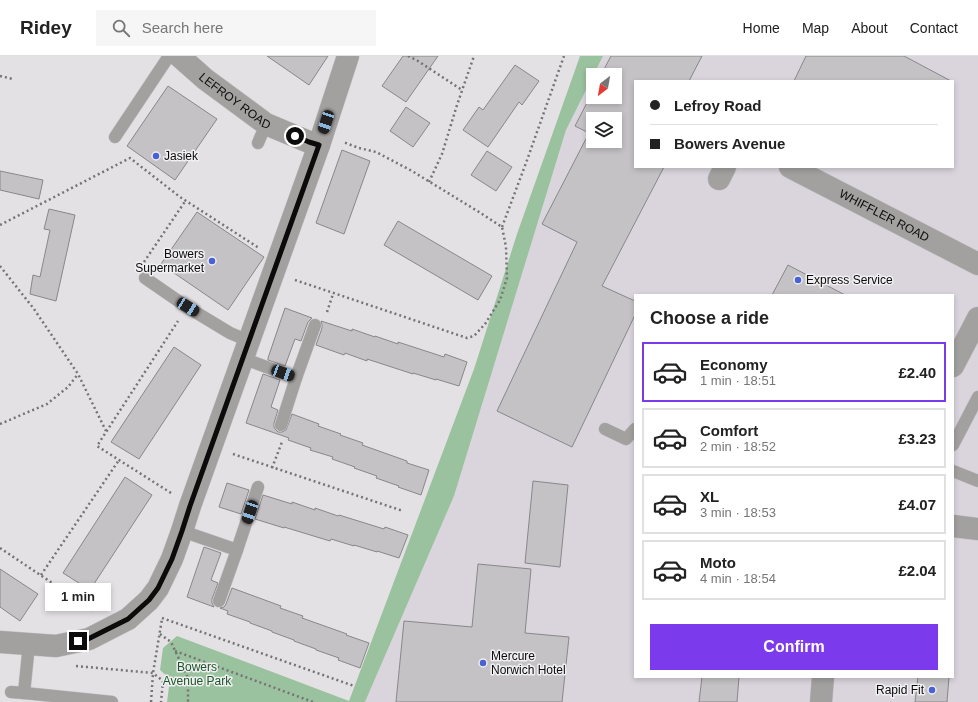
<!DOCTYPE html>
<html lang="en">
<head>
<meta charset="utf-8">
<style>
	body { margin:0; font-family:Helvetica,sans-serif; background:#f6f6f6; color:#222; height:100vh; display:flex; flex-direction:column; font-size:15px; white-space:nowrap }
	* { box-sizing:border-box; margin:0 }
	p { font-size:13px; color:#767676 }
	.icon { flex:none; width:22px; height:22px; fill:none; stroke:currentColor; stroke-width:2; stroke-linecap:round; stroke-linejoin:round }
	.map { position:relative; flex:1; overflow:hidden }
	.sheet { position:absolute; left:634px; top:238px; width:320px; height:384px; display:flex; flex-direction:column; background:#fff; border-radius:0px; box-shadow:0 2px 6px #0003 }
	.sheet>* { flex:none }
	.hud { position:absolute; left:634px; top:24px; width:320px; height:88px; border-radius:0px; box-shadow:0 2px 6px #0003; display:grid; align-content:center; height:88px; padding:0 16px; background:#fff }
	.needle { width:26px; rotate:211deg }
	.buttons { position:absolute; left:586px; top:12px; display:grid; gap:8px }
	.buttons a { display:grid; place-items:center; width:36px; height:36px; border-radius:0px; background:#fff; box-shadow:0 2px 6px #0003; font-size:20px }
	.end { position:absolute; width:18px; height:18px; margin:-9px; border:5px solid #0c0b0c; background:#fff; box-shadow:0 0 0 2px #fff }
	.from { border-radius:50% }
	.bubble { position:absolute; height:28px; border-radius:0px; background:#fff; box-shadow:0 2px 6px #0003; font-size:13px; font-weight:700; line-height:28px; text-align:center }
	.car { position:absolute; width:12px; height:24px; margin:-12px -6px; border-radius:5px; box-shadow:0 0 3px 1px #0007; background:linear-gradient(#222 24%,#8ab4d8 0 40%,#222 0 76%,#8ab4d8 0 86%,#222 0) }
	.hud b { display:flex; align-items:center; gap:14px; height:38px; font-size:15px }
	.hud b+b { border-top:1px solid #e0e0e0 }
	.hud i { width:10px; height:10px; background:#222 }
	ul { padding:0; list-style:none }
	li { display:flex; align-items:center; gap:12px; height:60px; margin:0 8px 6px; padding:0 8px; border:2px solid #e0e0e0; border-radius:0px }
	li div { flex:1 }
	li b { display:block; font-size:15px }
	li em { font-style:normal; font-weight:700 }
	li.selected { border-color:#7c3aed }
	li>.icon { width:36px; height:36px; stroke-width:1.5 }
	h2 { padding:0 16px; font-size:18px; line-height:48px }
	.primary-button { display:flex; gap:8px; margin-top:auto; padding:8px 16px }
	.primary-button a { flex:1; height:46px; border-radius:0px; background:#7c3aed; color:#fff; font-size:16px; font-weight:700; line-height:46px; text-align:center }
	header { display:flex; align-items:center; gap:24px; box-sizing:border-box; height:56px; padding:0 20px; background:#fff; border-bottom:1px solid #e0e0e0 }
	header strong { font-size:19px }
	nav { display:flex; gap:22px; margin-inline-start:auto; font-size:14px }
	.search { width:280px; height:36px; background:#f6f6f6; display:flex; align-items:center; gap:10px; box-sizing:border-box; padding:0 14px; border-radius:0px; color:#767676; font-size:15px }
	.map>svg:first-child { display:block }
	.built { fill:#dad4dd; fill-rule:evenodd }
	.green { fill:#9bc29f }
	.building { fill:#c4c2c5; stroke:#888789; fill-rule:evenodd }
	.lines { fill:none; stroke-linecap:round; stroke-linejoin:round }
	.service-casing { stroke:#c1bfc1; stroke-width:13 }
	.minor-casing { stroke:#c1bfc1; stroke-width:23 }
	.path { stroke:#757375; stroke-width:2.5; stroke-dasharray:2 3; stroke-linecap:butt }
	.service { stroke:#a3a1a0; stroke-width:12 }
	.minor { stroke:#a3a1a0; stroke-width:22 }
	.route { stroke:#0c0b0c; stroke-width:5 }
	.poi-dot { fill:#4961d5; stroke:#f0eff1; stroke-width:1.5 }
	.labels { text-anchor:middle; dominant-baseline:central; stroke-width:3; stroke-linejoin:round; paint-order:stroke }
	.street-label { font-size:12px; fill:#0c0b0c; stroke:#f0eff1 }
	.poi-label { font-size:12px; fill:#0c0b0c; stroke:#f0eff1; text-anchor:start }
	.park-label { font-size:12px; fill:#1b5628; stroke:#f0eff1 }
</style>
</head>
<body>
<header>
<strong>Ridey</strong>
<div class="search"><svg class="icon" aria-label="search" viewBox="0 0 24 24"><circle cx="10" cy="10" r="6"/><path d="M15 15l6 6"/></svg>Search here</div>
<nav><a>Home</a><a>Map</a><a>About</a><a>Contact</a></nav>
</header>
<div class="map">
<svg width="978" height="646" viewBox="0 0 978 646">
	<rect width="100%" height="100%" fill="#e3e1e4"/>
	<path class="built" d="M 603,0 L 978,0 L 978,646 L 365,646 L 454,440 L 566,74 L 593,20 L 593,41 L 615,41 L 615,19 L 594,19 ZM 635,25 L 953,25 L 953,111 L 635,111 ZM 593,63 L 615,63 L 615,85 L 593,85 ZM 635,239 L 953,239 L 953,621 L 635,621 Z"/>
	<path class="green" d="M 580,0 L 603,0 L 566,74 L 454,440 L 365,646 L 167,646 L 170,623 L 160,614 L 163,592 L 177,580 L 349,645 L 474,313 L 517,178 Z"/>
	<g class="building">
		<path d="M 267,0 L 328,0 L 309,29 Z"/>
		<path d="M 403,0 L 438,0 L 406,46 L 382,30 Z"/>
		<path d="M 611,0 L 702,0 L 689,25 L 635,25 L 635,111 L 664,111 L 602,230 L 635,245 L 635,259 L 572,391 L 497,355 L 577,186 L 542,168 L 589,77 L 575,70 L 593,35 L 593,41 L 615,41 L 615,19 L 601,19 ZM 593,63 L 615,63 L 615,85 L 593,85 Z"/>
		<path d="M 806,0 L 904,0 L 951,25 L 794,25 Z"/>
		<path d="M 515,9 L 539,25 L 522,49 L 519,46 L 488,91 L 463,74 L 479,51 L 483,54 Z"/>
		<path d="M 168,30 L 217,63 L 175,124 L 127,90 Z"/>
		<path d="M 406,51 L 430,67 L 413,91 L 390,75 Z"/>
		<path d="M 342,94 L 370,105 L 344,178 L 316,167 Z"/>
		<path d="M 487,95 L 512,111 L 496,135 L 471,119 Z"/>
		<path d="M 0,115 L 43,124 L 39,143 L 0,134 Z"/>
		<path d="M 49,153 L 75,159 L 56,245 L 30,238 L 33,219 L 40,221 L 50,174 L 44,173 Z"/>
		<path d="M 197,156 L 264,201 L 228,254 L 161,208 Z"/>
		<path d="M 398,165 L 492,220 L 478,244 L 384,189 Z"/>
		<path d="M 788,209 L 845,239 L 772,239 Z"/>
		<path d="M 285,252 L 312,262 L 308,266 L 301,285 L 295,283 L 285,310 L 268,304 L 268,302 Z"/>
		<path d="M 321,265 L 352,275 L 352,273 L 375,281 L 375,280 L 398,288 L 398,286 L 444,301 L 445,298 L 467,306 L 459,330 L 436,323 L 436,324 L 413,317 L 413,318 L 367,303 L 367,305 L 345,297 L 344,299 L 316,289 L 322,272 L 322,268 Z"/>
		<path d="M 174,291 L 201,309 L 139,403 L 111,386 Z"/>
		<path d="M 263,318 L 280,324 L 271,351 L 278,354 L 274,367 L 274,371 L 276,374 L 278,376 L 282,376 L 286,374 L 292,358 L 319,368 L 318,370 L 341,378 L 340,379 L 363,387 L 362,389 L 407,405 L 407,407 L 429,414 L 421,439 L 398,431 L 399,430 L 376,422 L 377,420 L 354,412 L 355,411 L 332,403 L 333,401 L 310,394 L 311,392 L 288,384 L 289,382 L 246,367 Z"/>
		<path d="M 125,421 L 152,439 L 90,534 L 63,517 Z"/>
		<path d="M 533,425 L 568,429 L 560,511 L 525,507 Z"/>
		<path d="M 227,427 L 249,434 L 241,458 L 219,451 Z"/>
		<path d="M 263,439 L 292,448 L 292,446 L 315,454 L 315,452 L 338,460 L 339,459 L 384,473 L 385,471 L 408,479 L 399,502 L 377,495 L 377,496 L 354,489 L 354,490 L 331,483 L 330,485 L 284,471 L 284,472 L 255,463 Z"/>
		<path d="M 204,491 L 221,497 L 211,524 L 218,527 L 212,543 L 212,547 L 214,551 L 187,541 Z"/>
		<path d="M 478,508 L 531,513 L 525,577 L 569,581 L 562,646 L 396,646 L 404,565 L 472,571 Z"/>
		<path d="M 0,513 L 38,538 L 20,565 L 0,551 Z"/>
		<path d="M 232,532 L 281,550 L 280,552 L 303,560 L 302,562 L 347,578 L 346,579 L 369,587 L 360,612 L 338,604 L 339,602 L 316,594 L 316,593 L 294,585 L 294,584 L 272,576 L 272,575 L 250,567 L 250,566 L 227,558 L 228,555 L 220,552 L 224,551 L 226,548 Z"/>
		<path d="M 702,621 L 739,621 L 737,646 L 699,646 Z"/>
		<path d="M 918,621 L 949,621 L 947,646 L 915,646 Z"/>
	</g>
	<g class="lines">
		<g class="service-casing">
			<g id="service">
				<path d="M 115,81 L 169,0"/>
				<path d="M 258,87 L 266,68"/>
				<path d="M 145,222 L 187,251 L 230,277 L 249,285"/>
				<path d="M 242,302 L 296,322 L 281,369"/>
				<path d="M 296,322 L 315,269"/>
				<path d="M 605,373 L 626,383 L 635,373"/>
				<path d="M 953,389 L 978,341"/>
				<path d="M 953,415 L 978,425"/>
				<path d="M 182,475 L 237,494 L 219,545"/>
				<path d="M 237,494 L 258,431"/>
				<path d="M 29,588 L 24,637 L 112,646"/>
				<path d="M 11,636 L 24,637"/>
			</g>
		</g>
		<g class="minor-casing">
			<g id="minor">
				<path id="s1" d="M 179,0 L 205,23 L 266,68 L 309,86 L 319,89"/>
				<path id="s2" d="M 790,111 L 978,208"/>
				<path d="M 719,123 L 725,111"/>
				<path d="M 953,310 L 978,262"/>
				<path d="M 953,470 L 978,473"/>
				<path d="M 0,586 L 56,590 L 89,583 L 128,563 L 149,544 L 158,532 L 172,503 L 182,475 L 190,450 L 319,89 L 348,0"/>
				<path d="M 821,646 L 823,621"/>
			</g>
		</g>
		<g class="path">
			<path d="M 408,0 L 418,5 L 462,34"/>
			<path d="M 0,20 L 13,23"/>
			<path d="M 429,126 L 442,98 L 457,49 L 474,0"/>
			<path d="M 0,169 L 130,102 L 180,141 L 259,192"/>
			<path d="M 502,171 L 526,107 L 564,0"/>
			<path d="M 144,206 L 186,144"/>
			<path d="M 0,210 L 34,253 L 78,318 L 106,375"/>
			<path d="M 295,224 L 467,282 L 474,280 L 485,268 L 500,244 L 507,222 L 506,191 L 502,171 L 479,156 L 412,115 L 376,96 L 359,92 L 343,86"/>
			<path d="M 327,256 L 333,238"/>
			<path d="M 0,368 L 47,348 L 68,331 L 78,318"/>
			<path d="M 233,398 L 403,455"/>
			<path d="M 272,412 L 282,386"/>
			<path d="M 171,437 L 97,390 L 178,265"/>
			<path d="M 0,492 L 94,555"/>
			<path d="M 41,519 L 119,404"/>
			<path d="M 162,562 L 354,630"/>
			<path d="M 160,578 L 171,586 L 188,622 L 188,646"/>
			<path d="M 175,595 L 313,646"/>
			<path d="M 76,610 L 153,617 L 163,625 L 161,646"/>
			<path d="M 151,646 L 153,617 L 162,563"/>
		</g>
		<use href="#service" class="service"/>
		<use href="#minor" class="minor"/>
	</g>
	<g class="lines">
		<path class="route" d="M 78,585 L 88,583 L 128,563 L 149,544 L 158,532 L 172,503 L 182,475 L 190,450 L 319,89 L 309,86 L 295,80"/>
	</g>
	<g class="poi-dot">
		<circle cx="156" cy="100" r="4"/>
		<circle cx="212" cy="205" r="4"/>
		<circle cx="798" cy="224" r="4"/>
		<circle cx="483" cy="607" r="4"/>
		<circle cx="932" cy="634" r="4"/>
	</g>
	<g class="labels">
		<g class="street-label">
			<text stroke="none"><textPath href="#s1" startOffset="72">LEFROY ROAD</textPath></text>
			<text stroke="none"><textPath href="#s2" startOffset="106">WHIFFLER ROAD</textPath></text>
		</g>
		<g class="poi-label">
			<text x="164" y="100">Jasiek</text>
			<text x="204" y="198" text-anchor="end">Bowers<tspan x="204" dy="14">Supermarket</tspan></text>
			<text x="806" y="224">Express Service</text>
			<text x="491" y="600">Mercure<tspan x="491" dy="14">Norwich Hotel</tspan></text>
			<text x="924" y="634" text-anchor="end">Rapid Fit</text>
		</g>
		<g class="park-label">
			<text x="197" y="611">Bowers<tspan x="197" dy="14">Avenue Park</tspan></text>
		</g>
	</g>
</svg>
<div class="buttons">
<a><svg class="needle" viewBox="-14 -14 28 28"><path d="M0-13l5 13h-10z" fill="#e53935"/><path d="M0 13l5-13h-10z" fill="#767676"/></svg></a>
<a><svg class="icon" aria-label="layers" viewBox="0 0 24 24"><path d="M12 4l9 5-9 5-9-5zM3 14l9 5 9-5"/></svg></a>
</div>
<i class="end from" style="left:295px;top:80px"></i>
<i class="end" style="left:78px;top:585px"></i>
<div class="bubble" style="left:45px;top:527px;width:66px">1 min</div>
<i class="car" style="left:326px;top:66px;rotate:198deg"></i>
<i class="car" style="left:188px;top:251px;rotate:122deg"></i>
<i class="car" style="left:283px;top:317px;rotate:110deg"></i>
<i class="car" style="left:250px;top:456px;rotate:198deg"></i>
<div class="hud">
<b><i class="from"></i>Lefroy Road</b>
<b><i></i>Bowers Avenue</b>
</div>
<section class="sheet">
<h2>Choose a ride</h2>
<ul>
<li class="selected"><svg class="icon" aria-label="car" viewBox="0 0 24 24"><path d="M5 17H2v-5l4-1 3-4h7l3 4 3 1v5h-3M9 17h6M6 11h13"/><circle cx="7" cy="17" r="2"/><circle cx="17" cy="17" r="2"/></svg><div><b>Economy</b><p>1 min · 18:51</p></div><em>£2.40</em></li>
<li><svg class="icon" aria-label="car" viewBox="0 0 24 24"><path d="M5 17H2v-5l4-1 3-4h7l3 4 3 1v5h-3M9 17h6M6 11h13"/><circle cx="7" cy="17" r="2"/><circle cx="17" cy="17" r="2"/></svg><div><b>Comfort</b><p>2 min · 18:52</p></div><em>£3.23</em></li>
<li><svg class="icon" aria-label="car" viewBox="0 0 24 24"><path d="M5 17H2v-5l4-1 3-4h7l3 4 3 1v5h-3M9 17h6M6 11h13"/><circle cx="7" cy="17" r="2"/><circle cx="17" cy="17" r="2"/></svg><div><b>XL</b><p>3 min · 18:53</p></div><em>£4.07</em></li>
<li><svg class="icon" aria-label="car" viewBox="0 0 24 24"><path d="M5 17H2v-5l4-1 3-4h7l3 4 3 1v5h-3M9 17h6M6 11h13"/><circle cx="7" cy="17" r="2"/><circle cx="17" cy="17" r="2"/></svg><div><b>Moto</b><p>4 min · 18:54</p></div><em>£2.04</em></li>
</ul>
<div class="primary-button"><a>Confirm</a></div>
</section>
</div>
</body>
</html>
